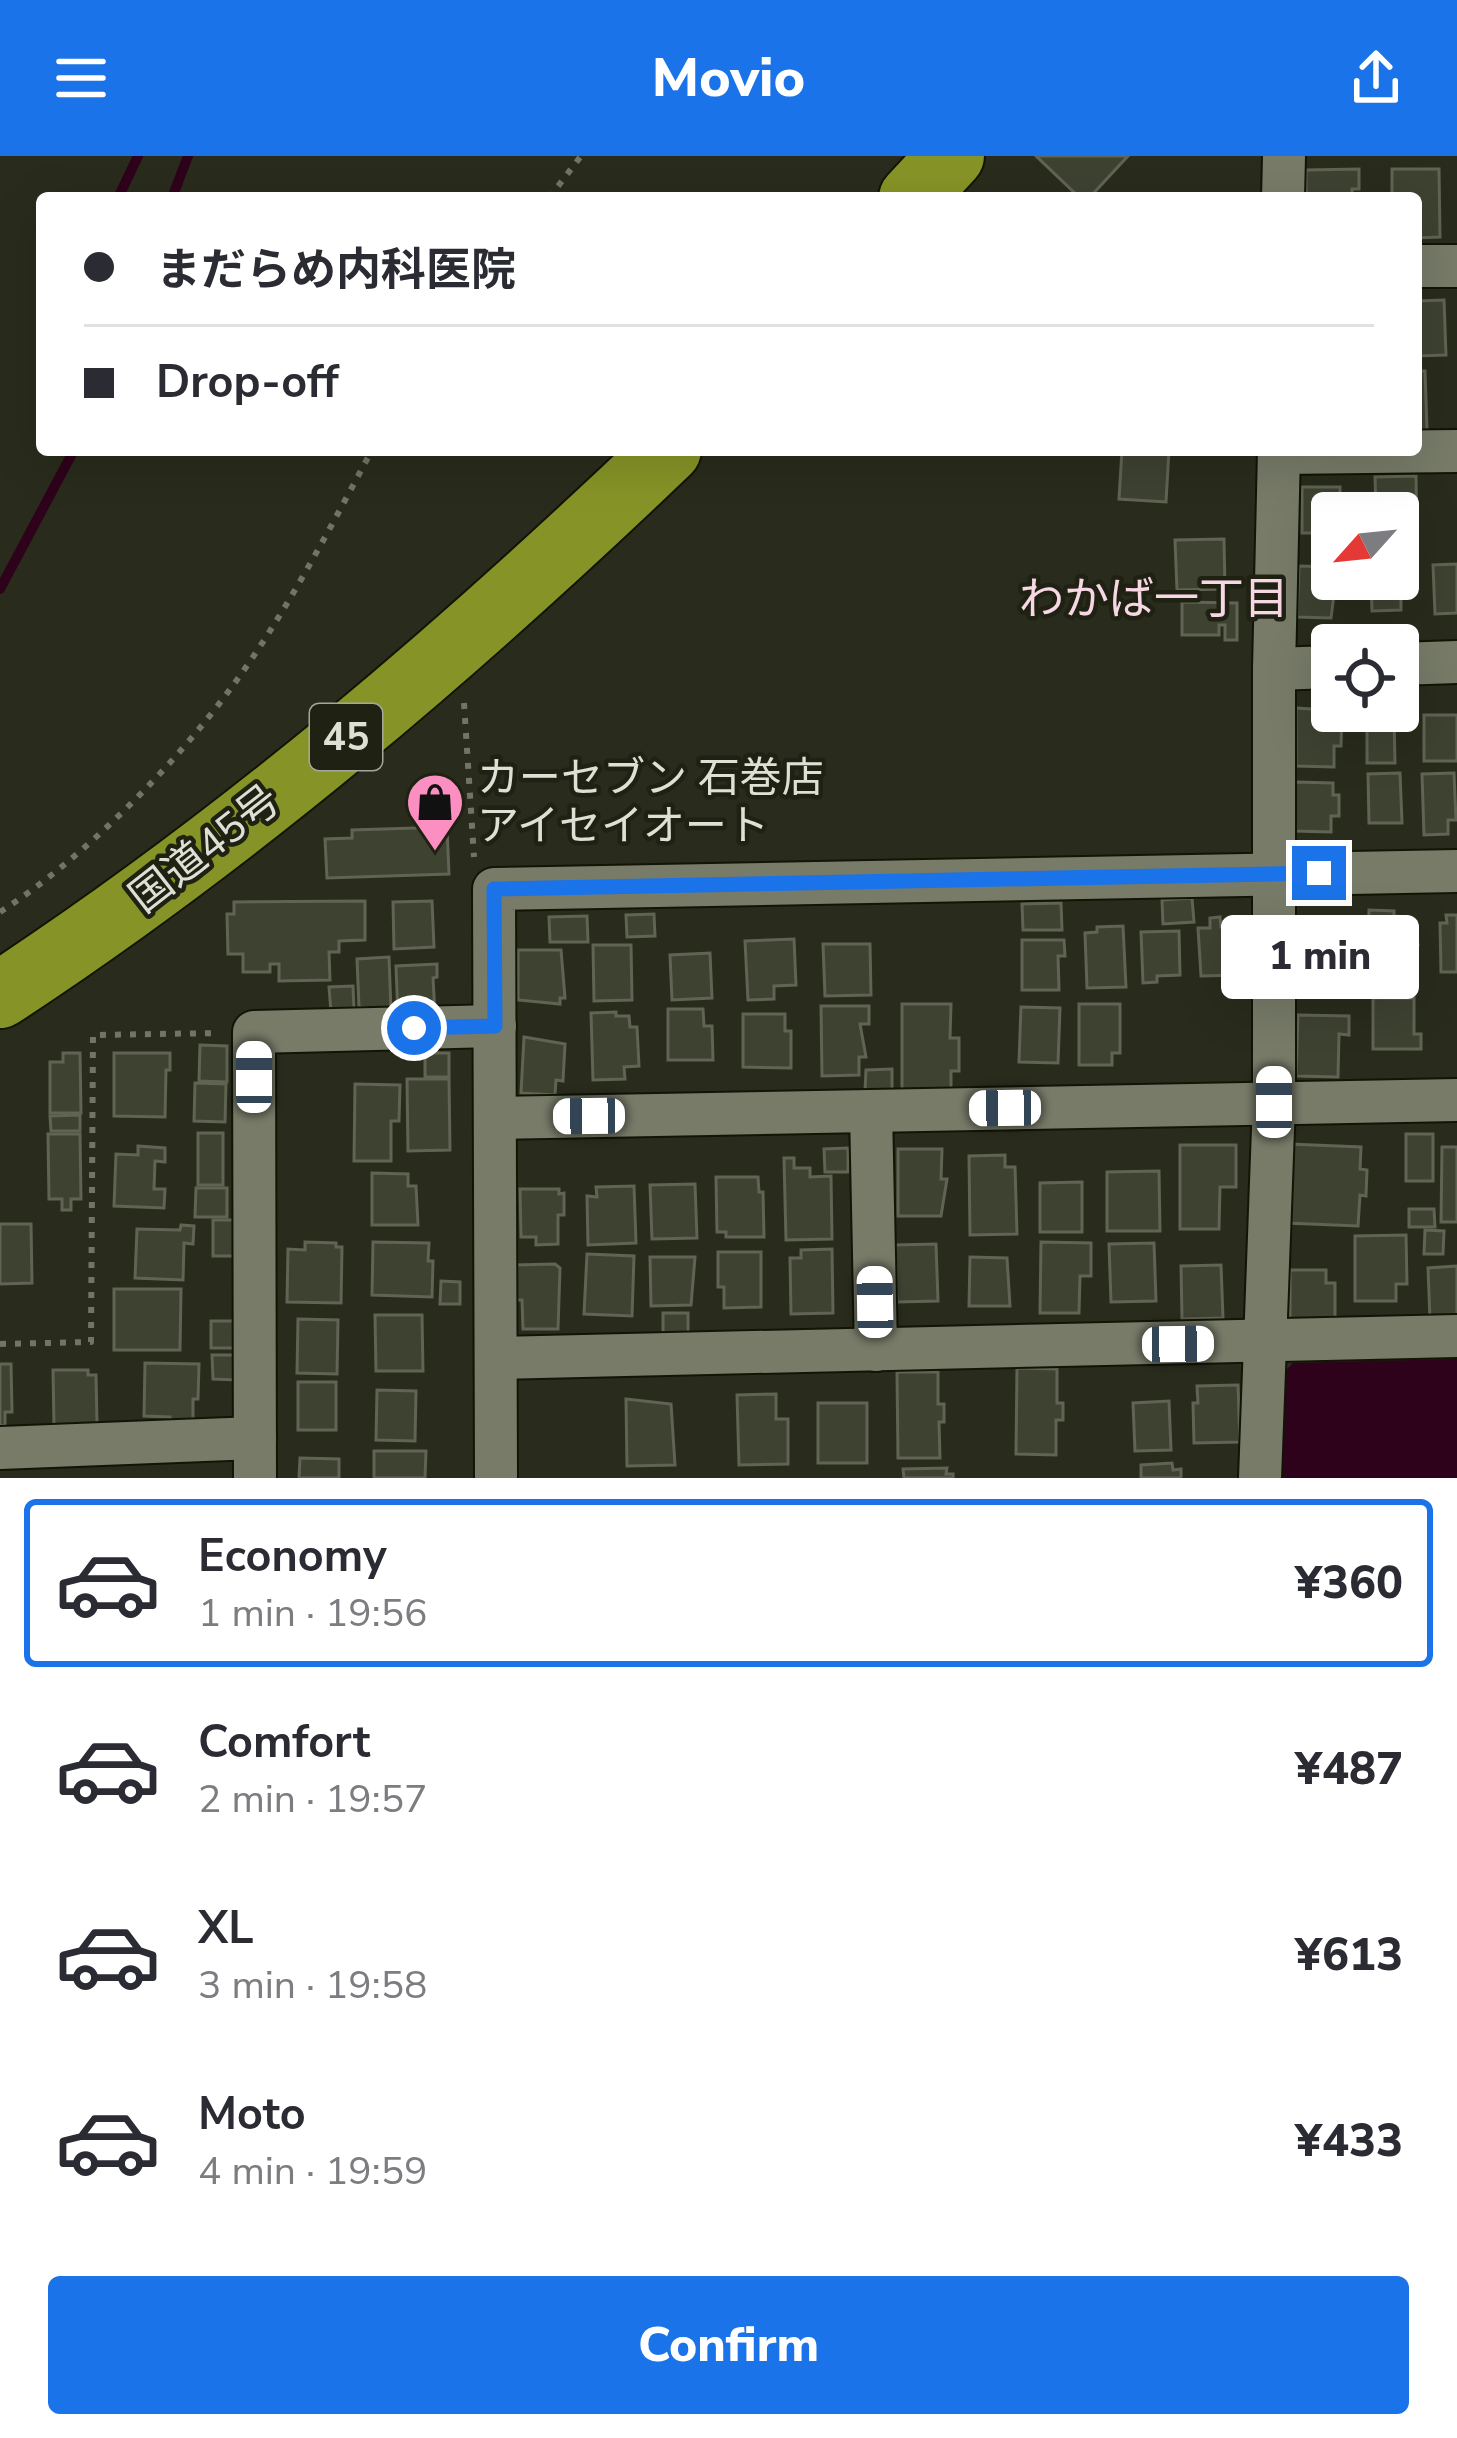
<!DOCTYPE html>
<html lang="en">
<head>
<meta charset="utf-8">
<style>
	body { margin:0; font-family:"Nunito Sans","Noto Sans JP",sans-serif; background:#f7f7f7; color:#2b2b33; height:100vh; display:flex; flex-direction:column; font-size:45px; white-space:nowrap }
	* { box-sizing:border-box; margin:0 }
	p { font-size:39px; color:#7c7c81 }
	.icon { flex:none; width:66px; height:66px; fill:none; stroke:currentColor; stroke-width:2; stroke-linecap:round; stroke-linejoin:round }
	.map { position:relative; height:1322px; overflow:hidden }
	.sheet { display:flex; flex-direction:column; background:#fff; flex:1 }
	.sheet>* { flex:none }
	.top-card { position:absolute; left:36px; top:36px; width:1386px; height:264px; border-radius:12px; box-shadow:0 12px 48px #0002; display:grid; align-content:center; height:264px; padding:0 48px; background:#fff }
	.needle { width:78px; rotate:243deg }
	.controls { position:absolute; left:1311px; top:336px; display:grid; gap:24px }
	.controls a { display:grid; place-items:center; width:108px; height:108px; border-radius:12px; background:#fff; box-shadow:0 12px 48px #0002; font-size:60px }
	.end { position:absolute; width:54px; height:54px; margin:-27px; border:15px solid #1a73e8; background:#fff; box-shadow:0 0 0 6px #fff }
	.from { border-radius:50% }
	.bubble { position:absolute; height:84px; border-radius:12px; background:#fff; box-shadow:0 12px 48px #0002; font-size:39px; font-weight:800; line-height:84px; text-align:center }
	.car { position:absolute; width:36px; height:72px; margin:-36px -18px; border-radius:15px; box-shadow:0 0 9px 3px #0007; background:linear-gradient(#fff 24%,#345 0 40%,#fff 0 76%,#345 0 86%,#fff 0) }
	.top-card b { display:flex; align-items:center; gap:42px; height:114px; font-size:45px }
	.top-card b+b { border-top:3px solid #e1e1e2 }
	.top-card i { width:30px; height:30px; background:#2b2b33 }
	ul { padding:21px 0 0; list-style:none }
	li { display:flex; align-items:center; gap:36px; height:168px; margin:0 24px 18px; padding:0 24px; border:6px solid transparent; border-radius:12px }
	li div { flex:1 }
	li b { display:block; font-size:45px }
	li em { font-style:normal; font-weight:800 }
	li.selected { border-color:#1a73e8 }
	li>.icon { width:108px; height:108px; stroke-width:1.5 }
	.cta { display:flex; gap:24px; margin-top:auto; padding:24px 48px }
	.cta a { flex:1; height:138px; border-radius:12px; background:#1a73e8; color:#fff; font-size:48px; font-weight:800; line-height:138px; text-align:center }
	header { display:flex; justify-content:space-between; align-items:center; height:156px; padding:0 48px; background:#1a73e8; color:#fff; font-size:54px; font-weight:800 }
	.map>svg:first-child { display:block }
	.water { fill:#2e021a }
	.lines { fill:none; stroke-linecap:round; stroke-linejoin:round }
	.stream { stroke:#2e021a; stroke-width:10 }
	.building { fill:#3e4231; stroke:#606452; stroke-width:3 }
	.street-casing { stroke:#121406; stroke-width:46 }
	.highway-casing { stroke:#121406; stroke-width:70 }
	.path { stroke:#727467; stroke-width:6; stroke-dasharray:6 9; stroke-linecap:butt }
	.street { stroke:#777b68; stroke-width:42 }
	.highway { stroke:#869427; stroke-width:66 }
	.route { stroke:#1a73e8; stroke-width:15 }
	.labels { text-anchor:middle; dominant-baseline:central; stroke-width:9; stroke-linejoin:round; paint-order:stroke }
	.shield { fill:#1f2213; stroke:#a5a79c; stroke-width:3 }
	.shield-label { font-size:39px; font-weight:bold; fill:#dee0d6 }
	.poi-label { font-size:42px; fill:#dee0d6; stroke:#1f2213; text-anchor:start }
	.street-label { font-size:42px; fill:#dee0d6; stroke:#1f2213 }
	.neighbourhood-label { font-size:45px; fill:#f7d7e4; stroke:#1f2213 }
</style>
</head>
<body>
<header><svg class="icon" aria-label="menu" viewBox="0 0 24 24"><path d="M4 6h16M4 12h16M4 18h16"/></svg>Movio<svg class="icon" aria-label="share" viewBox="0 0 24 24"><path d="M12 15V3M7 8l5-5 5 5M5 13v7h14v-7"/></svg></header>
<div class="map">
<svg width="1457" height="1322" viewBox="0 0 1457 1322">
	<rect width="100%" height="100%" fill="#292c1c"/>
	<path class="water" d="M 1457,1203 L 1457,1322 L 1278,1322 L 1282,1218 L 1293,1207 Z"/>
	<g class="lines">
		<g class="stream">
			<path d="M 118,42 L 138,0"/>
			<path d="M 172,42 L 188,0"/>
			<path d="M 0,433 L 74,294"/>
		</g>
	</g>
	<g class="building">
		<path d="M 1036,0 L 1128,0 L 1089,42 L 1080,42 Z"/>
		<path d="M 1359,13 L 1359,33 L 1352,33 L 1352,42 L 1306,42 L 1306,14 Z"/>
		<path d="M 1392,13 L 1439,13 L 1440,81 L 1416,82 L 1416,42 L 1392,42 Z"/>
		<path d="M 1444,144 L 1446,199 L 1416,200 L 1416,145 Z"/>
		<path d="M 1416,215 L 1425,215 L 1427,274 L 1416,274 Z"/>
		<path d="M 1122,294 L 1169,294 L 1166,346 L 1119,343 Z"/>
		<path d="M 1416,320 L 1417,397 L 1398,397 L 1398,357 L 1376,357 L 1375,321 Z"/>
		<path d="M 1302,331 L 1340,331 L 1340,356 L 1345,357 L 1332,357 L 1332,377 L 1302,377 Z"/>
		<path d="M 1224,383 L 1225,433 L 1177,434 L 1175,384 Z"/>
		<path d="M 1457,408 L 1457,457 L 1435,458 L 1433,409 Z"/>
		<path d="M 1299,410 L 1332,411 L 1332,423 L 1336,423 L 1331,462 L 1297,461 Z"/>
		<path d="M 1412,410 L 1413,436 L 1401,436 L 1401,454 L 1372,455 L 1371,423 L 1398,423 L 1398,411 Z"/>
		<path d="M 1182,446 L 1237,447 L 1237,484 L 1225,484 L 1225,469 L 1219,469 L 1219,479 L 1182,479 Z"/>
		<path d="M 1296,552 L 1342,555 L 1341,590 L 1334,590 L 1334,611 L 1296,610 Z"/>
		<rect x="1424" y="559" width="33" height="46"/>
		<path d="M 1367,562 L 1394,562 L 1395,607 L 1367,607 Z"/>
		<path d="M 1400,617 L 1402,667 L 1369,667 L 1368,618 Z"/>
		<path d="M 1454,617 L 1456,664 L 1448,664 L 1448,678 L 1424,679 L 1422,618 Z"/>
		<path d="M 1295,626 L 1333,627 L 1333,639 L 1339,639 L 1339,660 L 1331,660 L 1331,676 L 1294,675 Z"/>
		<path d="M 447,671 L 449,718 L 327,722 L 325,683 L 352,682 L 352,674 Z"/>
		<path d="M 1192,742 L 1194,766 L 1163,768 L 1162,744 Z"/>
		<path d="M 365,745 L 365,784 L 339,785 L 339,796 L 329,796 L 330,824 L 279,825 L 279,808 L 270,808 L 270,816 L 243,816 L 243,798 L 228,798 L 227,758 L 234,758 L 234,746 Z"/>
		<path d="M 432,745 L 434,791 L 394,793 L 393,746 Z"/>
		<path d="M 1061,747 L 1062,774 L 1023,774 L 1022,748 Z"/>
		<path d="M 1369,754 L 1394,755 L 1394,760 L 1407,761 L 1407,788 L 1418,789 L 1408,825 L 1367,819 Z"/>
		<path d="M 654,758 L 655,780 L 627,781 L 626,759 Z"/>
		<path d="M 1446,759 L 1457,759 L 1457,816 L 1441,816 L 1440,767 L 1447,767 Z"/>
		<path d="M 587,760 L 588,786 L 550,786 L 549,761 Z"/>
		<path d="M 1220,761 L 1221,771 L 1240,770 L 1241,819 L 1201,820 L 1198,772 L 1210,772 L 1210,762 Z"/>
		<path d="M 1123,770 L 1126,831 L 1087,832 L 1085,777 L 1097,776 L 1097,771 Z"/>
		<path d="M 1179,775 L 1180,819 L 1157,820 L 1157,826 L 1143,827 L 1141,776 Z"/>
		<path d="M 1294,775 L 1339,775 L 1339,792 L 1348,793 L 1347,811 L 1336,810 L 1336,826 L 1294,827 Z"/>
		<path d="M 794,783 L 796,829 L 774,830 L 774,843 L 748,844 L 745,785 Z"/>
		<path d="M 1022,784 L 1064,784 L 1065,800 L 1058,800 L 1059,834 L 1022,834 Z"/>
		<path d="M 823,788 L 870,788 L 871,839 L 825,840 Z"/>
		<path d="M 593,789 L 631,789 L 632,844 L 594,845 Z"/>
		<path d="M 518,794 L 561,794 L 565,842 L 560,842 L 560,848 L 518,844 Z"/>
		<path d="M 710,797 L 712,842 L 672,844 L 670,799 Z"/>
		<path d="M 389,801 L 391,855 L 359,851 L 357,803 Z"/>
		<path d="M 437,808 L 437,821 L 433,822 L 435,858 L 398,861 L 396,810 Z"/>
		<path d="M 353,830 L 354,855 L 331,856 L 329,831 Z"/>
		<path d="M 1373,842 L 1414,842 L 1414,878 L 1421,878 L 1421,893 L 1373,893 Z"/>
		<path d="M 902,848 L 951,848 L 950,882 L 959,882 L 959,915 L 951,915 L 951,934 L 902,934 Z"/>
		<path d="M 1079,848 L 1120,848 L 1120,897 L 1112,897 L 1112,909 L 1079,909 Z"/>
		<path d="M 821,850 L 869,850 L 869,868 L 860,868 L 866,901 L 859,901 L 859,919 L 822,920 Z"/>
		<path d="M 1021,851 L 1060,852 L 1058,907 L 1019,906 Z"/>
		<path d="M 668,853 L 703,853 L 704,870 L 712,870 L 713,904 L 668,904 Z"/>
		<path d="M 616,856 L 616,860 L 629,860 L 630,871 L 637,871 L 639,910 L 624,911 L 625,923 L 593,924 L 591,857 Z"/>
		<path d="M 743,858 L 785,858 L 785,875 L 791,875 L 791,912 L 743,911 Z"/>
		<path d="M 1298,859 L 1349,860 L 1349,879 L 1339,878 L 1338,921 L 1296,920 Z"/>
		<path d="M 524,881 L 565,888 L 563,925 L 556,924 L 555,939 L 521,937 Z"/>
		<path d="M 200,889 L 227,890 L 227,926 L 199,925 Z"/>
		<path d="M 63,897 L 80,897 L 81,957 L 50,957 L 50,906 L 63,906 Z"/>
		<path d="M 114,897 L 170,897 L 170,914 L 166,914 L 165,961 L 114,960 Z"/>
		<rect x="425" y="897" width="24" height="24"/>
		<path d="M 892,913 L 892,935 L 865,935 L 866,914 Z"/>
		<path d="M 407,923 L 449,923 L 450,994 L 408,995 Z"/>
		<path d="M 195,927 L 226,928 L 225,966 L 194,965 Z"/>
		<path d="M 355,928 L 400,929 L 399,965 L 391,965 L 391,1005 L 354,1005 Z"/>
		<path d="M 80,959 L 80,975 L 51,975 L 50,960 Z"/>
		<rect x="198" y="977" width="25" height="52"/>
		<path d="M 48,978 L 80,978 L 81,1043 L 71,1043 L 71,1054 L 62,1054 L 62,1043 L 49,1043 Z"/>
		<rect x="1406" y="978" width="27" height="47"/>
		<path d="M 1289,988 L 1361,991 L 1360,1013 L 1367,1014 L 1366,1040 L 1360,1039 L 1358,1070 L 1286,1067 Z"/>
		<path d="M 1180,989 L 1236,989 L 1236,1031 L 1220,1031 L 1219,1073 L 1180,1073 Z"/>
		<path d="M 138,990 L 165,992 L 165,1006 L 155,1005 L 154,1033 L 165,1033 L 164,1052 L 114,1050 L 116,998 L 138,999 Z"/>
		<path d="M 1442,991 L 1457,991 L 1457,1066 L 1441,1066 Z"/>
		<path d="M 848,992 L 848,1016 L 825,1016 L 824,993 Z"/>
		<path d="M 898,993 L 942,993 L 941,1023 L 947,1023 L 941,1060 L 898,1060 Z"/>
		<path d="M 1005,999 L 1005,1011 L 1015,1011 L 1017,1078 L 970,1079 L 969,1000 Z"/>
		<path d="M 784,1002 L 794,1002 L 794,1012 L 810,1012 L 810,1021 L 831,1020 L 832,1083 L 786,1084 Z"/>
		<path d="M 1159,1015 L 1160,1075 L 1107,1075 L 1107,1016 Z"/>
		<path d="M 372,1017 L 408,1018 L 408,1030 L 416,1030 L 418,1069 L 372,1069 Z"/>
		<path d="M 716,1021 L 758,1021 L 759,1036 L 763,1036 L 764,1081 L 726,1081 L 726,1076 L 717,1076 Z"/>
		<path d="M 1082,1026 L 1082,1076 L 1040,1076 L 1040,1027 Z"/>
		<path d="M 695,1028 L 697,1082 L 652,1083 L 650,1029 Z"/>
		<path d="M 634,1030 L 636,1087 L 588,1089 L 587,1040 L 597,1041 L 596,1031 Z"/>
		<path d="M 196,1032 L 227,1032 L 227,1061 L 195,1061 Z"/>
		<path d="M 520,1033 L 559,1033 L 559,1038 L 564,1037 L 564,1059 L 558,1059 L 558,1088 L 536,1089 L 536,1081 L 521,1081 Z"/>
		<path d="M 1409,1053 L 1434,1053 L 1435,1071 L 1409,1071 Z"/>
		<rect x="213" y="1064" width="24" height="36"/>
		<path d="M 0,1068 L 31,1068 L 32,1127 L 0,1128 Z"/>
		<path d="M 181,1069 L 194,1070 L 193,1088 L 184,1087 L 183,1124 L 135,1122 L 137,1073 L 180,1074 Z"/>
		<path d="M 1425,1074 L 1444,1075 L 1443,1098 L 1424,1098 Z"/>
		<path d="M 1406,1079 L 1407,1128 L 1396,1128 L 1396,1145 L 1355,1145 L 1355,1080 Z"/>
		<path d="M 305,1086 L 336,1087 L 336,1091 L 342,1091 L 341,1147 L 287,1146 L 288,1093 L 305,1094 Z"/>
		<path d="M 373,1086 L 429,1087 L 428,1105 L 433,1105 L 432,1141 L 372,1139 Z"/>
		<path d="M 1041,1086 L 1091,1087 L 1091,1120 L 1080,1120 L 1079,1157 L 1040,1157 Z"/>
		<path d="M 1154,1087 L 1156,1145 L 1111,1146 L 1109,1088 Z"/>
		<path d="M 936,1088 L 938,1145 L 897,1146 L 895,1089 Z"/>
		<path d="M 832,1093 L 833,1157 L 791,1158 L 790,1102 L 801,1102 L 801,1094 Z"/>
		<path d="M 718,1096 L 761,1096 L 761,1151 L 724,1152 L 724,1131 L 718,1131 Z"/>
		<path d="M 587,1098 L 634,1100 L 632,1160 L 584,1158 Z"/>
		<path d="M 650,1101 L 695,1101 L 691,1149 L 651,1150 Z"/>
		<path d="M 970,1101 L 1007,1102 L 1010,1150 L 969,1150 Z"/>
		<path d="M 555,1108 L 560,1112 L 558,1173 L 523,1173 L 522,1144 L 515,1144 L 515,1109 Z"/>
		<path d="M 1221,1109 L 1223,1162 L 1182,1163 L 1181,1110 Z"/>
		<path d="M 1457,1110 L 1457,1162 L 1430,1164 L 1428,1112 Z"/>
		<path d="M 1290,1114 L 1326,1114 L 1326,1127 L 1335,1127 L 1335,1163 L 1290,1163 Z"/>
		<path d="M 441,1125 L 460,1126 L 460,1148 L 440,1148 Z"/>
		<path d="M 114,1133 L 181,1133 L 180,1194 L 114,1194 Z"/>
		<path d="M 663,1157 L 688,1157 L 688,1184 L 663,1183 Z"/>
		<path d="M 375,1159 L 422,1159 L 423,1215 L 376,1215 Z"/>
		<path d="M 298,1163 L 338,1164 L 337,1218 L 297,1217 Z"/>
		<rect x="211" y="1165" width="25" height="27"/>
		<path d="M 212,1199 L 237,1199 L 236,1224 L 213,1223 Z"/>
		<path d="M 145,1207 L 199,1208 L 198,1243 L 193,1243 L 193,1267 L 170,1267 L 170,1261 L 144,1260 Z"/>
		<path d="M 0,1208 L 11,1208 L 12,1256 L 5,1256 L 5,1269 L 0,1270 Z"/>
		<path d="M 1017,1212 L 1057,1213 L 1057,1247 L 1063,1247 L 1063,1264 L 1056,1264 L 1056,1299 L 1016,1298 Z"/>
		<path d="M 53,1214 L 88,1214 L 88,1219 L 96,1219 L 97,1268 L 54,1270 Z"/>
		<path d="M 897,1216 L 938,1216 L 938,1248 L 944,1248 L 944,1266 L 939,1266 L 940,1302 L 898,1302 Z"/>
		<rect x="298" y="1226" width="38" height="48"/>
		<path d="M 1238,1229 L 1240,1286 L 1194,1287 L 1193,1247 L 1198,1247 L 1197,1230 Z"/>
		<path d="M 377,1234 L 416,1235 L 415,1285 L 376,1284 Z"/>
		<path d="M 776,1238 L 776,1263 L 788,1263 L 788,1308 L 739,1309 L 737,1239 Z"/>
		<path d="M 626,1243 L 671,1248 L 675,1309 L 627,1310 Z"/>
		<path d="M 1169,1245 L 1171,1294 L 1135,1295 L 1133,1247 Z"/>
		<rect x="818" y="1247" width="49" height="60"/>
		<path d="M 374,1295 L 426,1295 L 425,1322 L 374,1322 Z"/>
		<path d="M 300,1302 L 339,1303 L 339,1322 L 299,1322 Z"/>
		<path d="M 1172,1307 L 1173,1314 L 1181,1313 L 1181,1322 L 1141,1322 L 1141,1309 Z"/>
		<path d="M 947,1312 L 946,1318 L 953,1318 L 953,1322 L 904,1322 L 903,1313 Z"/>
	</g>
	<g class="lines">
		<g class="street-casing">
			<g id="street">
				<path d="M 1283,42 L 1284,0"/>
				<path d="M 1416,110 L 1457,110"/>
				<path d="M 1280,297 L 1457,295"/>
				<path d="M 1398,508 L 1457,506"/>
				<path d="M 1274,513 L 1332,511"/>
				<path d="M 871,955 L 876,1194"/>
				<path d="M 495,962 L 1457,944"/>
				<path d="M 496,1202 L 1457,1180"/>
				<path d="M 0,1292 L 255,1282"/>
				<path d="M 255,1322 L 254,876 L 495,870"/>
				<path d="M 496,1322 L 494,733 L 1457,715"/>
				<path d="M 1260,1322 L 1274,946 L 1274,513 L 1279,294"/>
			</g>
		</g>
		<g class="highway-casing">
			<g id="highway">
				<path d="M 912,42 L 951,0"/>
				<path d="M 0,839 C 241,681 460,493 668,294"/>
			</g>
		</g>
		<g class="path">
			<path d="M 549,42 L 581,0"/>
			<path d="M 464,547 L 474,701"/>
			<path d="M 0,756 C 83,703 173,611 231,532 C 285,459 329,374 372,294"/>
			<path d="M 0,1188 L 91,1186 L 93,879 L 220,877"/>
		</g>
		<use href="#street" class="street"/>
		<use href="#highway" class="highway"/>
	</g>
	<g class="lines">
		<path class="route" d="M 414,872 L 495,870 L 494,733 L 1319,717"/>
	</g>
	<defs>
		<g id="shop-pin" transform="scale(3)"><path d="M0 17L-7.5 6A9.5 9.5 0 1 1 7.5 6Z" fill="#fc8fc2" stroke="#1f2213"/><path d="M-5-2.5h2.3a2.7 3.5 0 0 1 5.4 0H5L5.5 6h-11ZM-1.5-2.5h3a1.5 2.3 0 0 0-3 0Z" fill="#111"/></g>
	</defs>
	<g fill-rule="evenodd">
		<use href="#shop-pin" x="435" y="646"/>
	</g>
	<g class="labels">
		<rect class="shield" x="310" y="548" width="72" height="66" rx="9"/>
		<g class="shield-label">
			<text x="346" y="581">45</text>
		</g>
		<g class="poi-label">
			<text x="477" y="622">カーセブン 石巻店<tspan x="477" dy="48">アイセイオート</tspan></text>
		</g>
		<g class="street-label">
			<text transform="translate(205 693) rotate(-38)">国道45号</text>
		</g>
		<g class="neighbourhood-label">
			<text x="1154" y="443">わかば一丁目</text>
		</g>
	</g>
</svg>
<div class="controls">
<a><svg class="needle" viewBox="-14 -14 28 28"><path d="M0-13l5 13h-10z" fill="#e53935"/><path d="M0 13l5-13h-10z" fill="#7c7c81"/></svg></a>
<a><svg class="icon" aria-label="locate" viewBox="0 0 24 24"><circle cx="12" cy="12" r="6"/><path d="M12 2v4M12 18v4M2 12h4M18 12h4"/></svg></a>
</div>
<i class="end from" style="left:414px;top:872px"></i>
<i class="end" style="left:1319px;top:717px"></i>
<div class="bubble" style="left:1221px;top:759px;width:198px">1 min</div>
<i class="car" style="left:254px;top:921px;rotate:0deg"></i>
<i class="car" style="left:1274px;top:946px;rotate:0deg"></i>
<i class="car" style="left:1005px;top:952px;rotate:269deg"></i>
<i class="car" style="left:589px;top:960px;rotate:269deg"></i>
<i class="car" style="left:875px;top:1146px;rotate:359deg"></i>
<i class="car" style="left:1178px;top:1188px;rotate:89deg"></i>
<div class="top-card">
<b><i class="from"></i>まだらめ内科医院</b>
<b><i></i>Drop-off</b>
</div>
</div>
<section class="sheet">
<ul>
<li class="selected"><svg class="icon" aria-label="car" viewBox="0 0 24 24"><path d="M5 17H2v-5l4-1 3-4h7l3 4 3 1v5h-3M9 17h6M6 11h13"/><circle cx="7" cy="17" r="2"/><circle cx="17" cy="17" r="2"/></svg><div><b>Economy</b><p>1 min · 19:56</p></div><em>¥360</em></li>
<li><svg class="icon" aria-label="car" viewBox="0 0 24 24"><path d="M5 17H2v-5l4-1 3-4h7l3 4 3 1v5h-3M9 17h6M6 11h13"/><circle cx="7" cy="17" r="2"/><circle cx="17" cy="17" r="2"/></svg><div><b>Comfort</b><p>2 min · 19:57</p></div><em>¥487</em></li>
<li><svg class="icon" aria-label="car" viewBox="0 0 24 24"><path d="M5 17H2v-5l4-1 3-4h7l3 4 3 1v5h-3M9 17h6M6 11h13"/><circle cx="7" cy="17" r="2"/><circle cx="17" cy="17" r="2"/></svg><div><b>XL</b><p>3 min · 19:58</p></div><em>¥613</em></li>
<li><svg class="icon" aria-label="car" viewBox="0 0 24 24"><path d="M5 17H2v-5l4-1 3-4h7l3 4 3 1v5h-3M9 17h6M6 11h13"/><circle cx="7" cy="17" r="2"/><circle cx="17" cy="17" r="2"/></svg><div><b>Moto</b><p>4 min · 19:59</p></div><em>¥433</em></li>
</ul>
<div class="cta"><a>Confirm</a></div>
</section>
</body>
</html>
